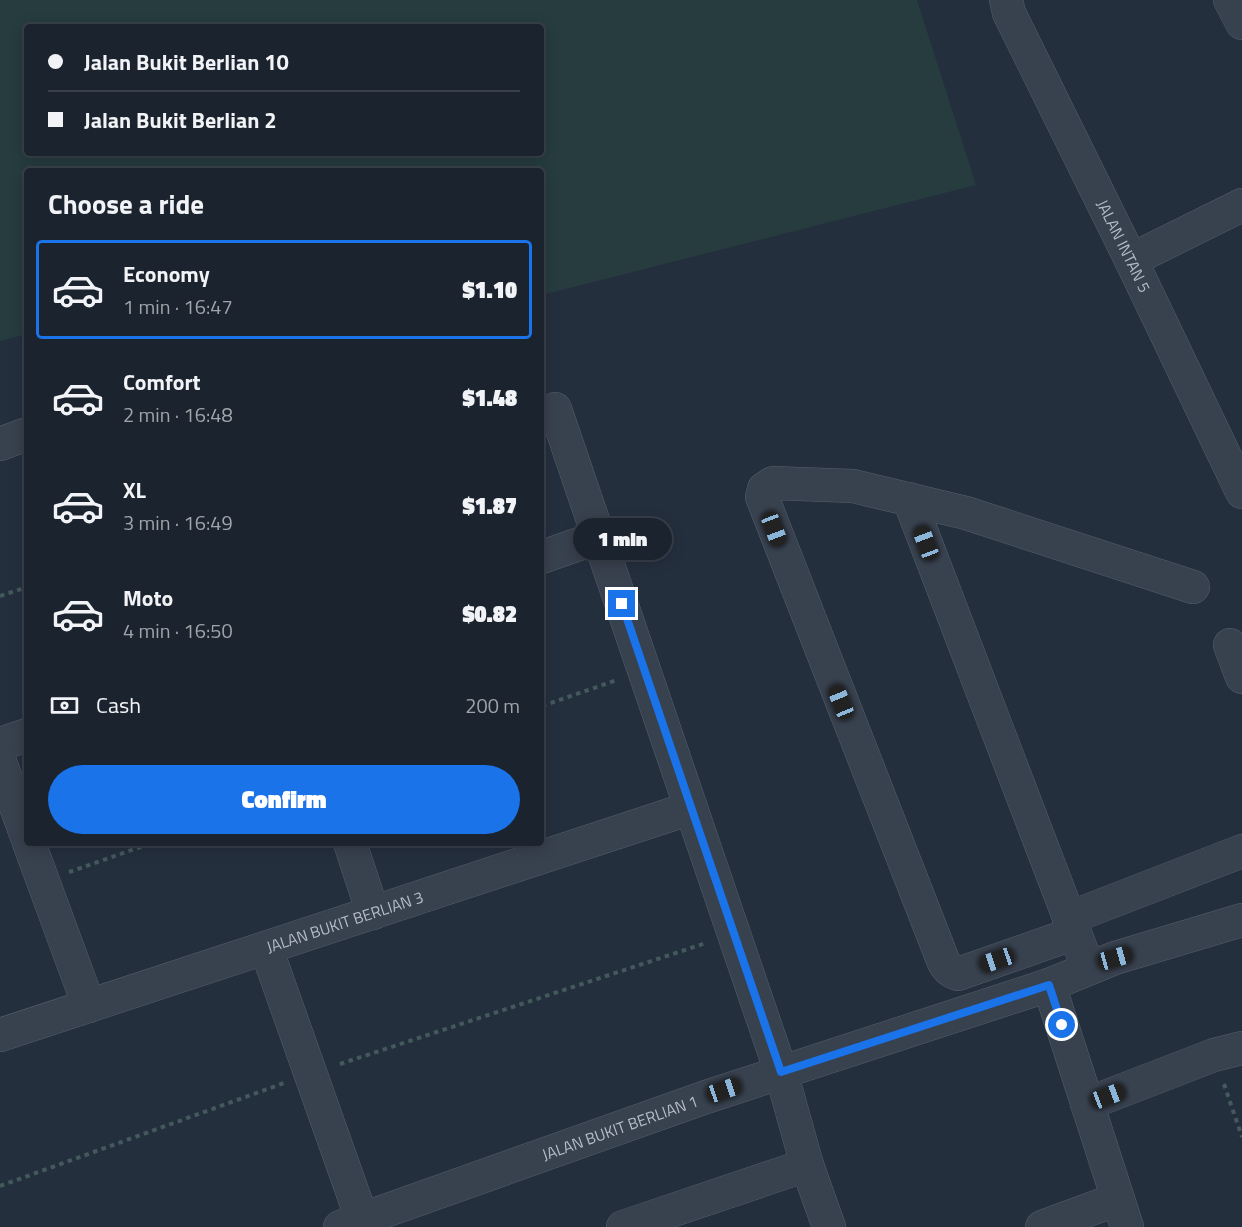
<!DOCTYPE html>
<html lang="en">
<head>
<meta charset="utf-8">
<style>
	body { margin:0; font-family:"Titillium Web",sans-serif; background:#242b36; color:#f1f3f6; height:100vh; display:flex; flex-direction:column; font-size:22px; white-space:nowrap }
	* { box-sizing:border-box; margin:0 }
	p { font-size:20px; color:#a0a4aa }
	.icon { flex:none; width:33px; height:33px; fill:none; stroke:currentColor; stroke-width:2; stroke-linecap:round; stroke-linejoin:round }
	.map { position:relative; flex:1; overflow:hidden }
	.sheet { position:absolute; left:24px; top:168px; width:520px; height:678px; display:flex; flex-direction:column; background:#1b232e; border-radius:6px; box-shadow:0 3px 15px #0003,0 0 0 2px #39404a }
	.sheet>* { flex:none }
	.guide { position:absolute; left:24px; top:24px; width:520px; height:132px; border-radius:6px; box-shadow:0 3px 15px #0003,0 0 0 2px #39404a; display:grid; align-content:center; height:132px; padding:0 24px; background:#1b232e }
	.end { position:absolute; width:27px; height:27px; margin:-14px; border:8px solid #1a73e8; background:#fff; box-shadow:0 0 0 3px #fff }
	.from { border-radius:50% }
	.bubble { position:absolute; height:42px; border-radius:21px; background:#1b232e; box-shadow:0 3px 15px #0003,0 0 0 2px #39404a; font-size:20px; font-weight:800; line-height:42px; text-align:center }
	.car { position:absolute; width:18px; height:36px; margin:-18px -9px; border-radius:8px; box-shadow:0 0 4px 2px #0007; background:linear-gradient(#222 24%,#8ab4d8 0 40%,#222 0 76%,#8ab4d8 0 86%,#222 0) }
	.guide b { display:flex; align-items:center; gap:21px; height:57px; font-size:22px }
	.guide b+b { border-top:2px solid #39404a }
	.guide i { width:15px; height:15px; background:#f1f3f6 }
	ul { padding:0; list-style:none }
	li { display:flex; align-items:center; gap:18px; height:99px; margin:0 12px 9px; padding:0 12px; border:3px solid transparent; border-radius:6px }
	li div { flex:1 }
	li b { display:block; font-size:22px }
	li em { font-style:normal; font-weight:800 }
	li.current { border-color:#1a73e8 }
	li>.icon { width:54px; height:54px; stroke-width:1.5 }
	h2 { padding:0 24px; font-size:27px; line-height:72px }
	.pay { display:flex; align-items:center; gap:15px; height:66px; padding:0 24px; font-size:22px }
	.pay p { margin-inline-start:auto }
	.primary-button { display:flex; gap:12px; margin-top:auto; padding:12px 24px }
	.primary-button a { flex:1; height:69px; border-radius:36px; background:#1a73e8; color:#fff; font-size:24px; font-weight:800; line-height:69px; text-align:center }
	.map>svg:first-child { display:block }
	.green { fill:#263c3f; fill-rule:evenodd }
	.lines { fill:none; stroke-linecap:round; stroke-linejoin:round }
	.minor-casing { stroke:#565f6c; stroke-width:34 }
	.path { stroke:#44595c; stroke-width:4; stroke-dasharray:4.5 4.5; stroke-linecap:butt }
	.minor { stroke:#38414e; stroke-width:33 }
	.route { stroke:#1a73e8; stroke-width:8 }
	.labels { text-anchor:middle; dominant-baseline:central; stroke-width:5; stroke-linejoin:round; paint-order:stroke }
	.street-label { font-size:16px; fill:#b4bcc9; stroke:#1d2633 }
</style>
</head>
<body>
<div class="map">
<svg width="1242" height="1227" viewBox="0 0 1242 1227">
	<rect width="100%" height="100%" fill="#242f3e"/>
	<path class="green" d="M 0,0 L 917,0 L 976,185 L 542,295 L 542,171 L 27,171 L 27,334 L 0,341 ZM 27,27 L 542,27 L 542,153 L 27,153 Z"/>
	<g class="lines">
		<g class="minor-casing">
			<g id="minor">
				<path id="s1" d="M 1006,0 L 1009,13 L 1131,260 L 1242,492"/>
				<path d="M 1230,0 L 1242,23"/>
				<path d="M 1131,260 L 1242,205"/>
				<path d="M 555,409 L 781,1072 L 807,1165 L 829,1227"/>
				<path d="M 0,444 L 27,434"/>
				<path d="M 909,499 L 1083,954"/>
				<path d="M 542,557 L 599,537"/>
				<path d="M 1230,645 L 1242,677"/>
				<path d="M 0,744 L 27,735"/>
				<path d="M 0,762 L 27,837"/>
				<path d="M 29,843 L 89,1006"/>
				<path d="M 350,843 L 373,913"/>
				<path d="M 1069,918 L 1242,851"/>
				<path d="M 1075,933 L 958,974 C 946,971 943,961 939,950 L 766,507 L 762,497 L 764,489 L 773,483 L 853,486 L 966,513 L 1193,587"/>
				<path d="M 266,948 L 362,1219"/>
				<path d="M 1049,985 L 1127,1227"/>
				<path id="s2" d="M 0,1035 L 691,808"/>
				<path d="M 1087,1104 L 1214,1055 L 1242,1048"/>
				<path id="s3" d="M 340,1227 L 706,1097 L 1049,985 L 1115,958 L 1242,920"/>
				<path d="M 623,1227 L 807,1165"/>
				<path d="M 1042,1227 L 1118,1199"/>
			</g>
		</g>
		<g class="path">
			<path d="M 0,596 L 27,587"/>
			<path d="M 542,706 L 617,680"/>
			<path d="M 69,872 L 152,843"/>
			<path d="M 340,1064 L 706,943"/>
			<path d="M 1224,1084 L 1242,1137"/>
			<path d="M 0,1186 L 284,1083"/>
		</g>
		<use href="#minor" class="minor"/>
	</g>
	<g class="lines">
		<path class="route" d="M 622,604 L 781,1072 L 1049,985 L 1062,1025"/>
	</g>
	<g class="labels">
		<g class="street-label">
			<text stroke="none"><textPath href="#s1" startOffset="273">JALAN INTAN 5</textPath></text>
			<text stroke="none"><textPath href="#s2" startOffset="363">JALAN BUKIT BERLIAN 3</textPath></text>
			<text stroke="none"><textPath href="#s3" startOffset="297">JALAN BUKIT BERLIAN 1</textPath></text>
		</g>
	</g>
</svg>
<i class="end from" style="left:1062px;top:1025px"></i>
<i class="end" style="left:622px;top:604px"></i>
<div class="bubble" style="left:573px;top:518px;width:99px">1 min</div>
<i class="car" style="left:774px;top:529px;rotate:159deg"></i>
<i class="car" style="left:926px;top:543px;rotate:339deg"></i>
<i class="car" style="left:841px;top:702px;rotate:338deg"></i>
<i class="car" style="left:1115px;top:958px;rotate:74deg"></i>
<i class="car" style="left:997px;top:960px;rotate:251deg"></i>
<i class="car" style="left:724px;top:1090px;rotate:71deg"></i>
<i class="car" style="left:1108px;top:1096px;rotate:69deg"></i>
<div class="guide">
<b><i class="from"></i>Jalan Bukit Berlian 10</b>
<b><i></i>Jalan Bukit Berlian 2</b>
</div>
<section class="sheet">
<h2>Choose a ride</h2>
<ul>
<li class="current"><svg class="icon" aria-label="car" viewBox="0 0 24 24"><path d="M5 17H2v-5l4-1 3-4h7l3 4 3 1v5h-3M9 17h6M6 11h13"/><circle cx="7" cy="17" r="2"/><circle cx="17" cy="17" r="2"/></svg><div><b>Economy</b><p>1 min · 16:47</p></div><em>$1.10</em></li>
<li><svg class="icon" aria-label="car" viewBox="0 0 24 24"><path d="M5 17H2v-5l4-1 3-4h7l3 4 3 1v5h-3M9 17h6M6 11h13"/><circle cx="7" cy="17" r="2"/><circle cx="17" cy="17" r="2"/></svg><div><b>Comfort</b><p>2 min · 16:48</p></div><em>$1.48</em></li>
<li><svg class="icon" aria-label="car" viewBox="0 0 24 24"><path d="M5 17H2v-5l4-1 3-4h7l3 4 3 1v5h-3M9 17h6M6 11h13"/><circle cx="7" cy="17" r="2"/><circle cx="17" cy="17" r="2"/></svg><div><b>XL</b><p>3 min · 16:49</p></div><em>$1.87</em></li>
<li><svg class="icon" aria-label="car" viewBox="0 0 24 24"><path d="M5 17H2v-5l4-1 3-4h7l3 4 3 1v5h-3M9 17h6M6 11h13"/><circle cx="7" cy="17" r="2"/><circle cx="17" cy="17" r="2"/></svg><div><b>Moto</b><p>4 min · 16:50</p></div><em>$0.82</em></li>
</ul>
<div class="pay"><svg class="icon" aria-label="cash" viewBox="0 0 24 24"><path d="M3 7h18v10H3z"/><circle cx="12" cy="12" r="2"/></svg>Cash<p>200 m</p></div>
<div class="primary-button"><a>Confirm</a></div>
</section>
</div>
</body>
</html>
